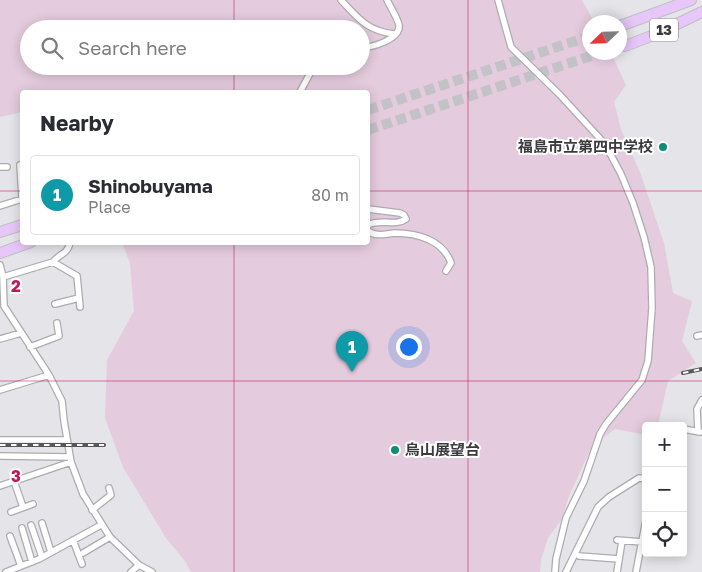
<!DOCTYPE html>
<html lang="en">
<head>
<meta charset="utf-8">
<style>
  :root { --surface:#fff; --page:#f2f2f3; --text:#2b2b33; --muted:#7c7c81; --line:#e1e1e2; --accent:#0b8043 }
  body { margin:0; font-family:"Golos Text","Noto Sans JP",sans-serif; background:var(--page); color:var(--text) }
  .controls { position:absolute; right:15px; bottom:15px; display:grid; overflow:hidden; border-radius:5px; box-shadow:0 2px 12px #0003 }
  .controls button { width:45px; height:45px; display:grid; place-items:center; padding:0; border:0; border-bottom:1px solid var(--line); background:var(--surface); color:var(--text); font:25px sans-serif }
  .compass { position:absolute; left:582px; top:15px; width:45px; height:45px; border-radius:50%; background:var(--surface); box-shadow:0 2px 12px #0003; rotate:247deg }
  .you { position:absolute; left:408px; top:346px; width:18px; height:18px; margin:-12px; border:4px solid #fff; border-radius:50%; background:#1a73e8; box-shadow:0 0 0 8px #1a73e833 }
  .badge { display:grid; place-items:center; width:32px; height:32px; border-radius:50%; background:var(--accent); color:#fff; font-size:16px; font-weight:700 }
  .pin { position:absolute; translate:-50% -41px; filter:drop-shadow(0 1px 2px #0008) }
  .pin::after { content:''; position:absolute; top:26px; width:18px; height:15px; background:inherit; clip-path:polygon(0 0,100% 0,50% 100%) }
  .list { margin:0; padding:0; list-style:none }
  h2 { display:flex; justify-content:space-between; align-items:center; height:65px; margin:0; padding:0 20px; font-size:21px }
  h2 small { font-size:16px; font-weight:400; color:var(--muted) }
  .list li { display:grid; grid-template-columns:32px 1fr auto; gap:15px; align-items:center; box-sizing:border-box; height:80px; margin:0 10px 10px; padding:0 10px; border:1px solid var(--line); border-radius:5px }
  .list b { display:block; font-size:19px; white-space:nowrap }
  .list p { margin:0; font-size:16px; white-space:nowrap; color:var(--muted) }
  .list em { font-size:16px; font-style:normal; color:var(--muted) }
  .icon { flex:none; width:28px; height:28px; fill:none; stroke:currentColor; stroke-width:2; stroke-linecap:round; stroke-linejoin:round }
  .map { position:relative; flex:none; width:702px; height:572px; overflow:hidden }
  .search { position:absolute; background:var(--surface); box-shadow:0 2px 12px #0003; left:20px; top:20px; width:350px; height:55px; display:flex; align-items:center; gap:12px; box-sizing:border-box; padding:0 18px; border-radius:28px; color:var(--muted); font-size:19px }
  .panel { position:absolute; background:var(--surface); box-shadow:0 2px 12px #0003; left:20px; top:90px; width:350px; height:155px; border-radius:5px }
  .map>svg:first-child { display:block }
  .green { fill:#e4cbdd; fill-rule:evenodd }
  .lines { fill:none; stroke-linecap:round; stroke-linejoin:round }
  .trunk-tunnel { stroke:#c2c2c7; stroke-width:10; stroke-dasharray:10 5; stroke-linecap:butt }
  .minor-casing { stroke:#acacb0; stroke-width:8 }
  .trunk-casing { stroke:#c0c0c1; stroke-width:12 }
  .minor { stroke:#fff; stroke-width:5.5 }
  .trunk { stroke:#e7c7fa; stroke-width:10 }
  .rail-casing { stroke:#575759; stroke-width:4 }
  .rail { stroke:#fff; stroke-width:2; stroke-dasharray:5.5; stroke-linecap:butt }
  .grid { fill:none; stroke:#c2185b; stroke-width:1; stroke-opacity:0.55 }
  .poi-dot { fill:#0d8e75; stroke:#fff; stroke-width:2 }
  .labels { text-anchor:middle; stroke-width:4; stroke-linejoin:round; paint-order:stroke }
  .shield { fill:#fff; stroke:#767677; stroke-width:1 }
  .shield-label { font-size:14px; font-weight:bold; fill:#3b3b3d }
  .poi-label { font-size:15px; font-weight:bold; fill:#3b3b3d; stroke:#fff; text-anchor:end }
  .grid-label { font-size:16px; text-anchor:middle; font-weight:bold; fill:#c2185b; stroke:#fff; stroke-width:4; stroke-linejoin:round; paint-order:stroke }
</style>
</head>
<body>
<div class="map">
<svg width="702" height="572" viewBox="0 0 702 572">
  <rect width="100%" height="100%" fill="#e4e4e9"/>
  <path class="green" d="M 0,0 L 582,0 L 594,22 L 590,22 L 590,52 L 611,53 L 626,85 L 614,102 L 621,129 L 641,175 L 664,243 L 673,293 L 692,301 L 682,341 L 696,363 L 668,381 L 658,426 L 646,426 L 646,435 L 615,429 L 592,446 L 569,496 L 562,519 L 548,538 L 541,560 L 540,572 L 191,572 L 185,561 L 166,538 L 123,467 L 105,418 L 107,360 L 134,311 L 130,263 L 122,243 L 368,242 L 368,92 L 22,92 L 22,112 L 0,117 ZM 29,29 L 361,29 L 361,66 L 29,66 Z"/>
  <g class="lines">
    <path class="trunk-tunnel" d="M 368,110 L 590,36
      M 368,130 L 603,52"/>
    <g class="minor-casing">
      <path id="minor" d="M 341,0 C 358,18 367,31 394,34
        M 498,0 L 511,47 L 560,95 L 605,144 L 621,174 L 633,203 L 644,237 L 651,267 L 652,308 L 648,361 L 642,380 L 606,424 L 600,434 L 584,481 L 566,518 L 556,559 L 555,572
        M 361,47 C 372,48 401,39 399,25 C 397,17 391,8 387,0
        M 300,92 L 314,66
        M 20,165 L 22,199
        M 0,167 L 7,167
        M 0,206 L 22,199
        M 368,209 L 400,213 L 404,215 L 406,219 C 395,227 380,218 368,225
        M 368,231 C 376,237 385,234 395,233 C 417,233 443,240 451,263 L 446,271
        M 53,262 C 60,253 67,255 70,243
        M 0,265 L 3,277 L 4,306 L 49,375 L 62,401 L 64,421 L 71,462 L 83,494 L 110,537 L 139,565 L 152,572
        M 3,277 L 53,262 L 77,276 L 80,307
        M 55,304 L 79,298
        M 697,336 L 702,335
        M 0,339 L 21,333
        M 30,347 L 59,336 L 57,323
        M 0,390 L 49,375
        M 664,426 L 666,426
        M 683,429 L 700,432
        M 698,431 L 697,409 L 702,400
        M 0,440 L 67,440
        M 0,456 L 70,457
        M 14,481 L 23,507
        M 0,486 L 71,462
        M 92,510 L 111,495 L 109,488
        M 11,512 L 33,504
        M 42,523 L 51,552
        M 31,525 L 42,557
        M 22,528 L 32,562
        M 10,536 L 21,566
        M 73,540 L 82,564
        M 617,540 L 642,542
        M 83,553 L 110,537
        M 579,556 L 619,559
        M 6,572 L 39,559 L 101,525
        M 131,572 L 139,565
        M 566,572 L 598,507 L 609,497 L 639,478 L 646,479
        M 617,572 L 622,541
        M 636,572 L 646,520"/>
    </g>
    <g class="trunk-casing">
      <path id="trunk" d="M 620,26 L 691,0
        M 625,46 L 654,35 L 702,12
        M 0,232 L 22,225
        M 0,253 L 31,242"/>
    </g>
    <use href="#minor" class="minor"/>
    <use href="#trunk" class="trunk"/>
    <g class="rail-casing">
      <path id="rail" d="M 683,373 L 702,369
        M 0,445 L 104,445"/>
    </g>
    <use href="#rail" class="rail"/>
  </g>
  <path class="grid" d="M 234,0 L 234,29M 468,0 L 468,572M 234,66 L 234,92M 0,191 L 22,191M 368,191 L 702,191M 234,242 L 234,572M 0,381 L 702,381"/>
  <g class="poi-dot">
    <circle cx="663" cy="147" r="5"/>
    <circle cx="395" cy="450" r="5"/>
  </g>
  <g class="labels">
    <rect class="shield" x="650" y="18.5" width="28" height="23" rx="4"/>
    <g class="shield-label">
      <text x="664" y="35">13</text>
    </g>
    <g class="poi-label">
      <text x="653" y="152">福島市立第四中学校</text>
      <text x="405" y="455" text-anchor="start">烏山展望台</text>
    </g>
  </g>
  <g class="grid-label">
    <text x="16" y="292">2</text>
    <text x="16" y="482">3</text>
  </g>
</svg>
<div class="controls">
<button>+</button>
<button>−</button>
<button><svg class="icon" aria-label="locate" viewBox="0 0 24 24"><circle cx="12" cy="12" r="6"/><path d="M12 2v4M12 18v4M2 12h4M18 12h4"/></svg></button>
</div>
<svg class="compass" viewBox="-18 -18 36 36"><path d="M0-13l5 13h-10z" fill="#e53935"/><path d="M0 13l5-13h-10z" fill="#7c7c81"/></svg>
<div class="you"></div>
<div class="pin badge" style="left:352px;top:372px;background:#0f9aa8">1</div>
<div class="search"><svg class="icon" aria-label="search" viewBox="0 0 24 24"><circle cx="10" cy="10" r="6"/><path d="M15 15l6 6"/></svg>Search here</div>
<section class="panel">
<h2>Nearby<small></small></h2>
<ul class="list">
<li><span class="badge" style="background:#0f9aa8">1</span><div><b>Shinobuyama</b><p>Place</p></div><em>80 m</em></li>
</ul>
</section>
</div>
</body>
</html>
